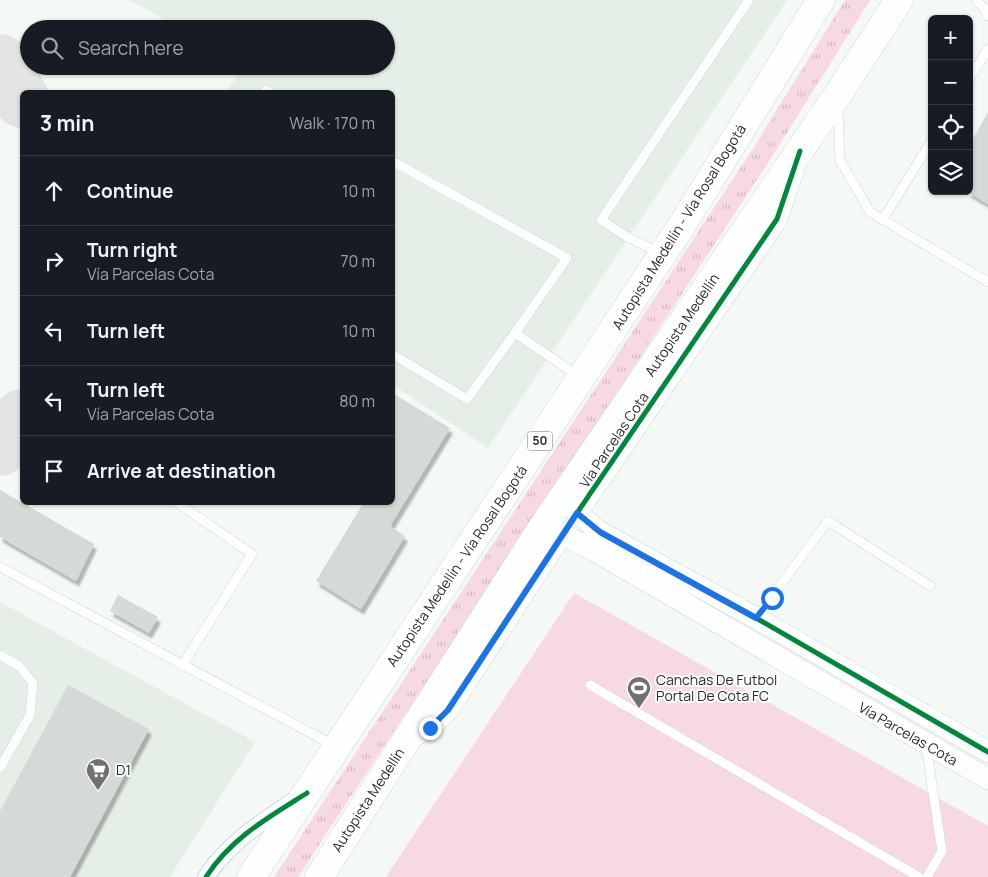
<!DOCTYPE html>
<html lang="en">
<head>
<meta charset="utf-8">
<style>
  :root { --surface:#171b24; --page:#242831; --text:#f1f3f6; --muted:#9ea1a6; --line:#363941 }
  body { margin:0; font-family:Manrope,sans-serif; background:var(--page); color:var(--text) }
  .controls { position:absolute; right:15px; top:15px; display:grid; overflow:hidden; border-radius:8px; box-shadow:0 1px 4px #0004 }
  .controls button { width:45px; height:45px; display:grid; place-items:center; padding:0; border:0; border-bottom:1px solid var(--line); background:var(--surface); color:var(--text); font:25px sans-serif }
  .stop { position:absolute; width:15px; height:15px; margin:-11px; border:4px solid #1a73e8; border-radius:50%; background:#fff }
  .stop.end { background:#1a73e8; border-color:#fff; box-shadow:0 1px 5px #0008 }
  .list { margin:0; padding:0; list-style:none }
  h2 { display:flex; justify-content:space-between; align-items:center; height:65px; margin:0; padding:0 20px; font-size:21px }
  h2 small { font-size:16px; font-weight:400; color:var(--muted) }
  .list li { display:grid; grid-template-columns:32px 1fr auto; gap:15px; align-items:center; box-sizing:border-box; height:70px; padding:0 20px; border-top:1px solid var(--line) }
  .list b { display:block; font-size:19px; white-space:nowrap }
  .list p { margin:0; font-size:16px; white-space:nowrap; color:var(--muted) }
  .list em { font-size:16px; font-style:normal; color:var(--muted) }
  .icon { flex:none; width:28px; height:28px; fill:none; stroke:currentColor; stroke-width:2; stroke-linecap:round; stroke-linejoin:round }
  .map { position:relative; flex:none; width:988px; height:877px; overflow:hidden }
  .search { position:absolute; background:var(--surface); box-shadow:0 1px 4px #0004; left:20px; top:20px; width:375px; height:55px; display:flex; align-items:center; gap:12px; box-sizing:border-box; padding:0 18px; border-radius:28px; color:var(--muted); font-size:19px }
  .panel { position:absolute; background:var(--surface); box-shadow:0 1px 4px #0004; left:20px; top:90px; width:375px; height:415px; border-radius:8px }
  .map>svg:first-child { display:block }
  .built { fill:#e5efe7 }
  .grass { fill:url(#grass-tufts) }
  .green { fill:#f6d9e1 }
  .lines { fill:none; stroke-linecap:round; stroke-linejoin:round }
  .taxiway { stroke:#e2e5e4; stroke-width:56 }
  .building { fill:#d6dad7; filter:url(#shadow) }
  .service-casing { stroke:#d2d6d3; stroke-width:10 }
  .minor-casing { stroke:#d2d6d3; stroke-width:18 }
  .tertiary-casing { stroke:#d2d6d3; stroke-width:22 }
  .trunk-casing { stroke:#d2d6d3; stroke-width:29 }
  .service { stroke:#fdfefe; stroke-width:9 }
  .minor { stroke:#fdfefe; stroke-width:16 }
  .tertiary { stroke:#fdfefe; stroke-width:21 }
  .trunk { stroke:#fdfefe; stroke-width:28 }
  .cycleway-casing { stroke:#fff; stroke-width:8 }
  .cycleway { stroke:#00873e; stroke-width:5 }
  .route { stroke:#1a73e8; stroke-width:6 }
  .labels { text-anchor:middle; stroke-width:4; stroke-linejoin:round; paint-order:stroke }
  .shield { fill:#fff; stroke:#686968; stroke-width:1 }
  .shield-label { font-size:12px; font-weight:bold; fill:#272927 }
  .street-label { font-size:14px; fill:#272927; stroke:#fff }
  .poi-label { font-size:14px; fill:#272927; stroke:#fff; text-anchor:start }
</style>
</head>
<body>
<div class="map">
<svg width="988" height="877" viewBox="0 0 988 877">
  <defs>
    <pattern id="grass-tufts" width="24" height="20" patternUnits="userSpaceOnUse" patternTransform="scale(1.25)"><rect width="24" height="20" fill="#f6d9e1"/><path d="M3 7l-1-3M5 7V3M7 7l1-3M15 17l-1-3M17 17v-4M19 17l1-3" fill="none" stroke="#d3bac1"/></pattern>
    <filter id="shadow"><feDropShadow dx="3" dy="5.5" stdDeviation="1" flood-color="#0004"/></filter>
  </defs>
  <rect width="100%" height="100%" fill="#f4f9f6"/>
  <path class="built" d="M 129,0 L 787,0 L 488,448 L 393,385 L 392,92 L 227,92 L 243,66 L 386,66 L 386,29 L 182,29 Z
    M 0,602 L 255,742 L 170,877 L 0,877 Z"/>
  <path class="grass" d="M 845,0 L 870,0 L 770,160 L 298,877 L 274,877 L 752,150 Z"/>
  <path class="green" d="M 574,593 L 988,826 L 988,877 L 386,877 Z"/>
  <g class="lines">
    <path class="taxiway" d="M 0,62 L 22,100
      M 0,448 L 22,417"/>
  </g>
  <path class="building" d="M 988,112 L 988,204 L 966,191 L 969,191 L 969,146 Z
    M 392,393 L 450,428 L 390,526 L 405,536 L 361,609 L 316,581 L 364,502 L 392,502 Z
    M 0,490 L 94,544 L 76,581 L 0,537 Z
    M 118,595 L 158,617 L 149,633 L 110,611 Z
    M 68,685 L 149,729 L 70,877 L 0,877 L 0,811 Z"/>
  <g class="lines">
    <g class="service-casing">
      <path id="service" d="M 976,0 L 986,10 L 988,16
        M 969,79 L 988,49
        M 266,90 L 270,92
        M 838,107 L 840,160 L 870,212 L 988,282
        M 392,161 L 567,258 L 515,333 L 578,376
        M 883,219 L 932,140
        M 660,253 L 629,238 L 601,220 L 749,0
        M 392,354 L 467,399 L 515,333
        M 176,502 L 252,554 L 182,666
        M 0,567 L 335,746
        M 756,618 L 828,521 L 930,586
        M 0,655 L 19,666 L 33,683 L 30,715 L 0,768
        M 590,685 L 919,877
        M 926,745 L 942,851 L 927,877"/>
    </g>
    <g class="minor-casing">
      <path id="minor" d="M 206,877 C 229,842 262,822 296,799"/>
    </g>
    <g class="tertiary-casing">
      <path id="tertiary" d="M 794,169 L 777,219 L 577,513 L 600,532 L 756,618 L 988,752
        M 408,740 L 430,727 L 448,710 L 562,534 L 586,546 L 988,779"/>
    </g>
    <g class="trunk-casing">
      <path id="trunk" d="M 251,877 L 684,222 L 821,0
        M 319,877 L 540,531 L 837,96 L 899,0"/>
    </g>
    <use href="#service" class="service"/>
    <use href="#minor" class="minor"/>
    <use href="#tertiary" class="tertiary"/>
    <use href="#trunk" class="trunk"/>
    <g class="cycleway-casing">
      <path id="cycleway" d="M 800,151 L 777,219 L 577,513 L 600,532 L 756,618 L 988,752
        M 206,877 C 231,838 269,817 307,793"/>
    </g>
    <use href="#cycleway" class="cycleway"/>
  </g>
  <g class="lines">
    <path class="route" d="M 430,728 L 448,710 L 577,513 L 600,532 L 756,618 L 772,598"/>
  </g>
  <defs>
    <g id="stadium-pin" transform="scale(1.25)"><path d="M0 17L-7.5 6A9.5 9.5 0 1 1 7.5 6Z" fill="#6f726f" stroke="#fff"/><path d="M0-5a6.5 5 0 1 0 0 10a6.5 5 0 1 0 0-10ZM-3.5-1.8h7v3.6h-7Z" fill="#fff"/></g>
    <g id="supermarket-pin" transform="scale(1.25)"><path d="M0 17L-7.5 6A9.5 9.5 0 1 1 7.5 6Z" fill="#6f726f" stroke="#fff"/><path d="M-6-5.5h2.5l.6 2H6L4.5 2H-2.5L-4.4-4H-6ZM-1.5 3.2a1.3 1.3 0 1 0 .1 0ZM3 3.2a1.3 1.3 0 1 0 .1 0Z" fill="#fff"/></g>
  </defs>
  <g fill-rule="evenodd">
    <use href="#stadium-pin" x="639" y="688"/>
    <use href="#supermarket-pin" x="98" y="770"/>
  </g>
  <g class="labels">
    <rect class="shield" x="527.5" y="431.5" width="25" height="19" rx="4"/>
    <g class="shield-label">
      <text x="540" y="445">50</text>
    </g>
    <g class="street-label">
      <text transform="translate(679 227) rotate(-58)" y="5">Autopista Medellín - Vía Rosal Bogotá</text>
      <text transform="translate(682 325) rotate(-56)" y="5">Autopista Medellín</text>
      <text transform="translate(614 440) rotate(-56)" y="5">Vía Parcelas Cota</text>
      <text transform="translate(457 566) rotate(-56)" y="5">Autopista Medellín - Vía Rosal Bogotá</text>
      <text transform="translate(908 734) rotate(30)" y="5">Vía Parcelas Cota</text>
      <text transform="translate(368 800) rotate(-57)" y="5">Autopista Medellín</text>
    </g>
    <g class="poi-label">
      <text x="656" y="685">Canchas De Futbol<tspan x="656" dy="16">Portal De Cota FC</tspan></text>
      <text x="116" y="775">D1</text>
    </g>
  </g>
</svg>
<div class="controls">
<button>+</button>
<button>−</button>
<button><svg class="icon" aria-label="locate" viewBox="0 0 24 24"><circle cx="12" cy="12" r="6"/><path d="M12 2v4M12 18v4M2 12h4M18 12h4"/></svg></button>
<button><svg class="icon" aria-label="layers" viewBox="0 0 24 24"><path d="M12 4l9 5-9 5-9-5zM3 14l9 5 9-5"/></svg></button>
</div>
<div class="stop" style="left:772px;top:598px"></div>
<div class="stop end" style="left:430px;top:728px"></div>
<div class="search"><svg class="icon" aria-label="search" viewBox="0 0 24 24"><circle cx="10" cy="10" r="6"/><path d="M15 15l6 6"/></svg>Search here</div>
<section class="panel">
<h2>3 min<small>Walk · 170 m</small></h2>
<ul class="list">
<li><svg class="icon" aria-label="ahead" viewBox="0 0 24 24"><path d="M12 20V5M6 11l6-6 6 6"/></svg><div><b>Continue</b></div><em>10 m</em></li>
<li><svg class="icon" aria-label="right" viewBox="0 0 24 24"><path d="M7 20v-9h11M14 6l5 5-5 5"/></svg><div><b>Turn right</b><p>Vía Parcelas Cota</p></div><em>70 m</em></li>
<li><svg class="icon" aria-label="left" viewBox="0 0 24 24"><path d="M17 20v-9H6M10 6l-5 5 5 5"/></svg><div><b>Turn left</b></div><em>10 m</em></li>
<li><svg class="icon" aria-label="left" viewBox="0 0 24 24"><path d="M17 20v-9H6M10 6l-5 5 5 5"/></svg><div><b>Turn left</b><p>Vía Parcelas Cota</p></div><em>80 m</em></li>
<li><svg class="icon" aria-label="arrive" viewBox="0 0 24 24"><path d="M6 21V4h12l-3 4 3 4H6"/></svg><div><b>Arrive at destination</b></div></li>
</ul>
</section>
</div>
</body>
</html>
